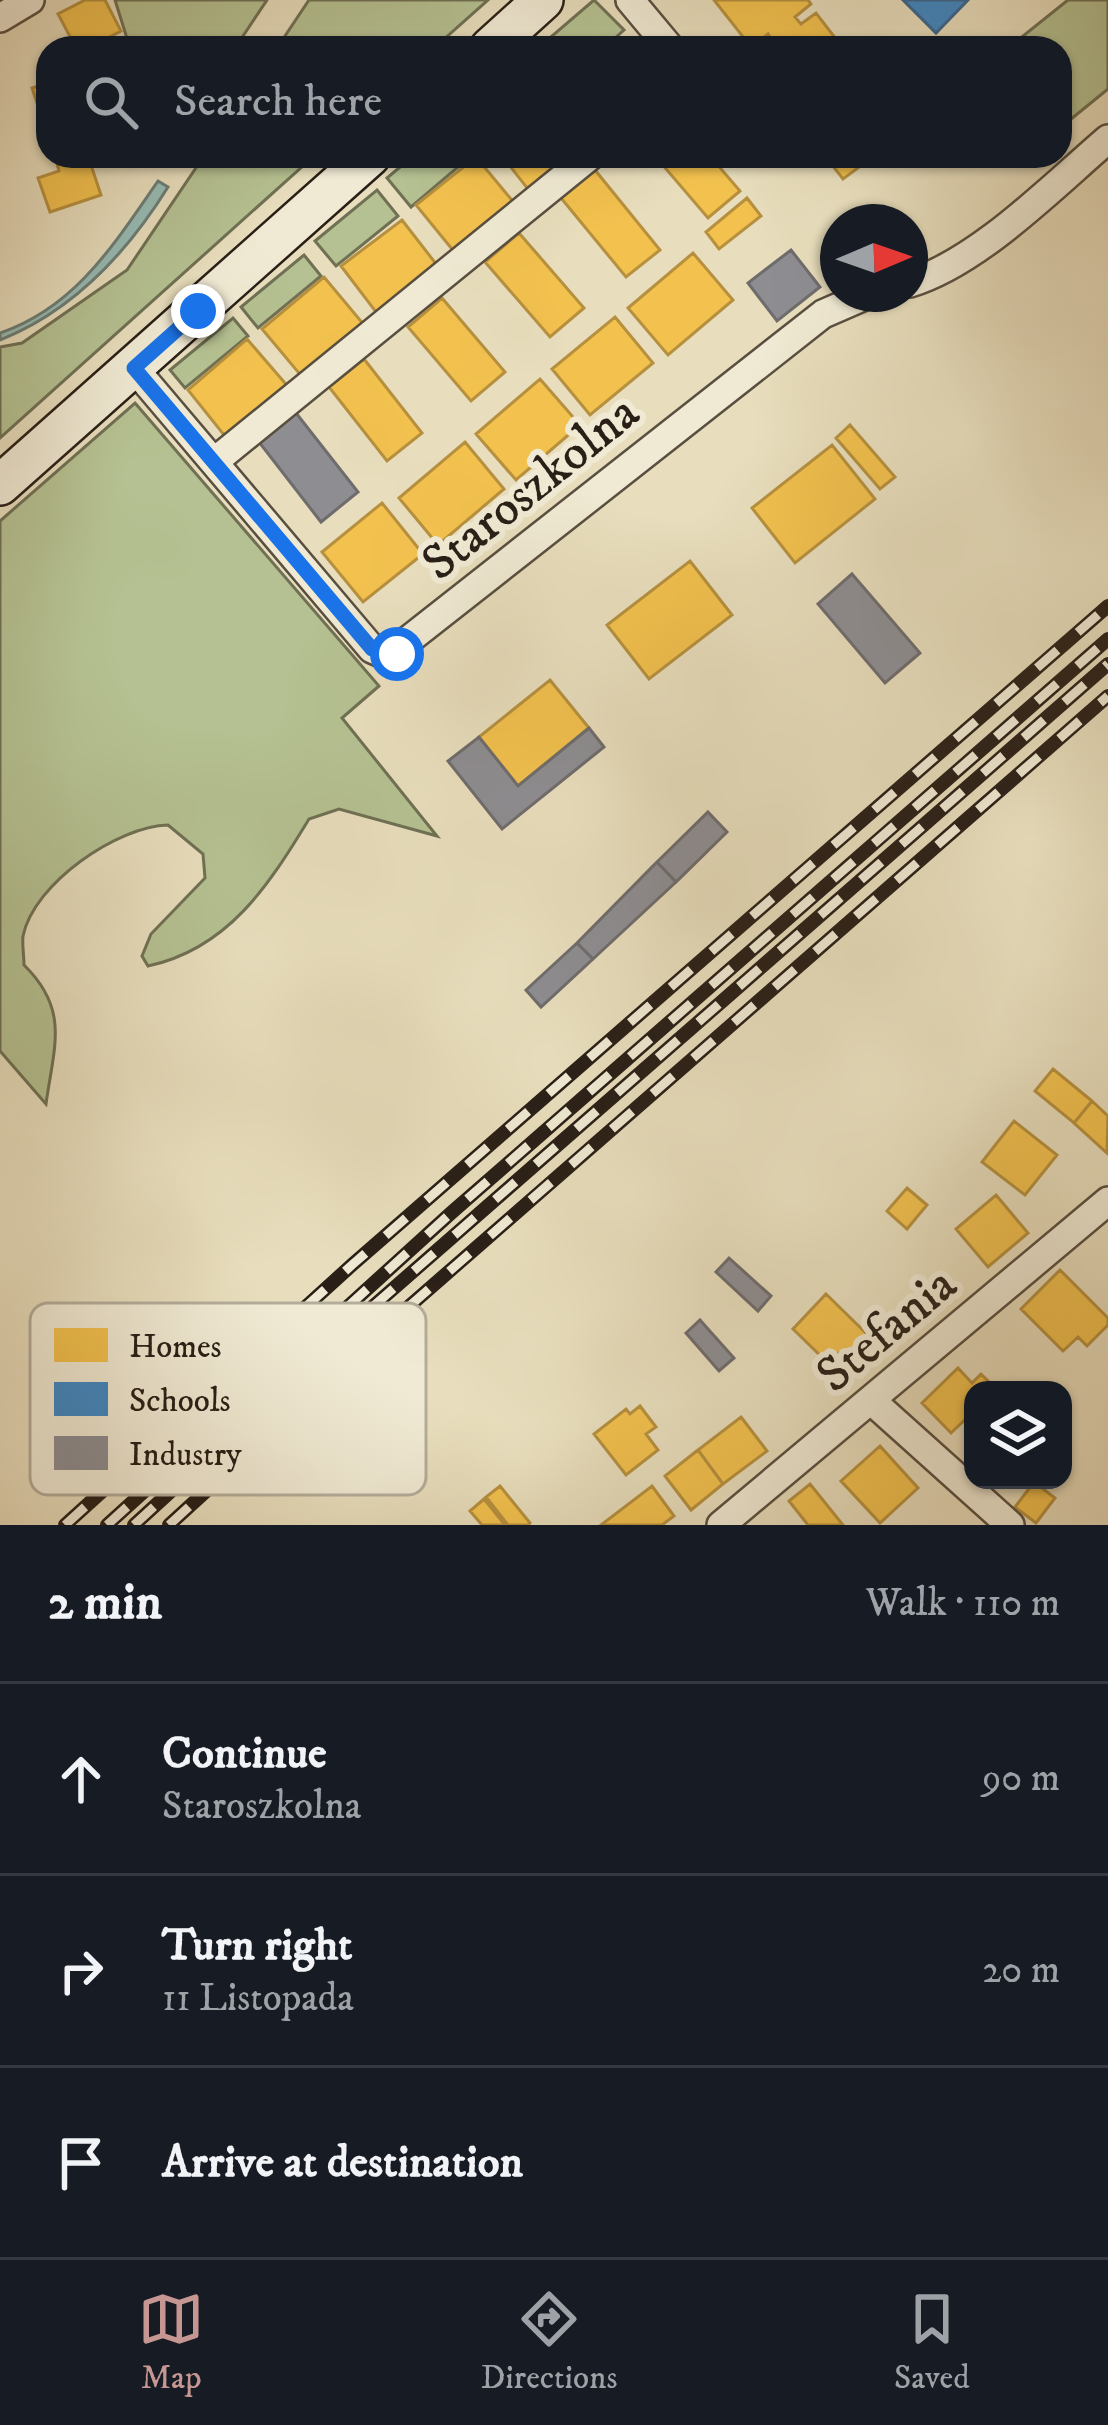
<!DOCTYPE html>
<html lang="en">
<head>
<meta charset="utf-8">
<style>
  :root { --surface:#171b24; --page:#242831; --text:#f1f3f6; --muted:#9ea1a6; --line:#363941; --accent:#c59692 }
  body { margin:0; font-family:"IM FELL DW Pica",serif; background:var(--page); color:var(--text) }
  .controls { position:absolute; right:36px; bottom:36px; display:grid; overflow:hidden; border-radius:24px; box-shadow:0 3px 9px #0004 }
  .controls button { width:108px; height:108px; display:grid; place-items:center; padding:0; border:0; border-bottom:3px solid var(--line); background:var(--surface); color:var(--text); font:60px sans-serif }
  .compass { position:absolute; left:820px; top:204px; width:108px; height:108px; border-radius:50%; background:var(--surface); box-shadow:0 3px 9px #0004; rotate:88deg }
  .stop { position:absolute; width:36px; height:36px; margin:-27px; border:9px solid #1a73e8; border-radius:50%; background:#fff }
  .stop.end { background:#1a73e8; border-color:#fff; box-shadow:0 3px 12px #0008 }
  .list { margin:0; padding:0; list-style:none }
  h2 { display:flex; justify-content:space-between; align-items:center; height:156px; margin:0; padding:0 48px; font-size:51px }
  h2 small { font-size:39px; font-weight:400; color:var(--muted) }
  .list li { display:grid; grid-template-columns:78px 1fr auto; gap:36px; align-items:center; box-sizing:border-box; height:192px; padding:0 48px; border-top:3px solid var(--line) }
  .list b { display:block; font-size:45px; white-space:nowrap }
  .list p { margin:0; font-size:39px; white-space:nowrap; color:var(--muted) }
  .list em { font-size:39px; font-style:normal; color:var(--muted) }
  .icon { flex:none; width:66px; height:66px; fill:none; stroke:currentColor; stroke-width:2; stroke-linecap:round; stroke-linejoin:round }
  .map { position:relative; flex:none; width:1108px; height:1525px; overflow:hidden }
  .search { position:absolute; background:var(--surface); box-shadow:0 3px 9px #0004; left:36px; right:36px; top:36px; height:132px; display:flex; align-items:center; gap:30px; box-sizing:border-box; padding:0 42px; border-radius:36px; color:var(--muted); font-size:45px }
  .sheet { height:732px; background:var(--surface) }
  nav { display:flex; justify-content:space-around; align-items:center; box-sizing:border-box; height:168px; border-top:3px solid var(--line); background:var(--surface); font-size:33px; color:var(--muted) }
  nav a { display:grid; justify-items:center; gap:6px }
  nav .on { color:var(--accent) }
  .map>svg:first-child { display:block }
  .green { fill:#b5c192; stroke:#6f7054; stroke-width:3 }
  .water { fill:#97bcb5; stroke:#6b7d76; stroke-width:3 }
  .homes { fill:#f2c14e; stroke:#b6903e; stroke-width:3 }
  .schools { fill:#3f88c5; stroke:#386891; stroke-width:3 }
  .industry { fill:#8d8d92; stroke:#6f6c6d; stroke-width:3 }
  .lines { fill:none; stroke-linecap:round; stroke-linejoin:round }
  .street-casing { stroke:#594f40; stroke-width:32 }
  .secondary-casing { stroke:#291f17; stroke-width:44 }
  .street { stroke:#f0ead4; stroke-width:27 }
  .secondary { stroke:#f0ead4; stroke-width:39 }
  .rail-casing { stroke:#291f17; stroke-width:14 }
  .rail { stroke:#f0ead4; stroke-width:9; stroke-dasharray:27; stroke-linecap:butt }
  .route { stroke:#1a73e8; stroke-width:15 }
  .labels { text-anchor:middle; stroke-width:12; stroke-linejoin:round; paint-order:stroke }
  .street-label { font-size:51px; fill:#291f17; stroke:#f0ead4 }
  .key { fill:#f0ead4; stroke:#b4ad9b; stroke-width:3 }
  .key-label { font-size:33px; fill:#291f17 }
</style>
</head>
<body>
<div class="map">
<svg width="1108" height="1525" viewBox="0 0 1108 1525">
  <rect width="100%" height="100%" fill="#e8debd"/>
  <filter id="stains"><feTurbulence type="fractalNoise" baseFrequency=".00167" numOctaves="4"/><feColorMatrix values="0 0 0 0 .2 0 0 0 0 .09 0 0 0 0 .02 0 0 0 .5 -.17"/></filter>
  <radialGradient id="worn" r=".72"><stop offset=".6" stop-color="#630" stop-opacity="0"/><stop offset="1" stop-color="#630" stop-opacity=".3"/></radialGradient>
  <path class="green" d="M 115,0 L 267,0 L 235,48 L 130,48 Z
    M 309,0 L 488,0 L 434,48 L 277,48 Z
    M 594,0 L 624,30 L 604,48 L 538,48 Z
    M 1068,0 L 1108,0 L 1108,89 L 1060,128 L 1060,48 L 1008,48 Z
    M 204,156 L 314,156 L 0,438 L 0,347 L 22,343 L 127,270 Z
    M 413,156 L 471,156 L 411,207 L 387,178 Z
    M 377,190 L 398,216 L 336,266 L 315,241 Z
    M 304,255 L 321,276 L 258,328 L 241,307 Z
    M 233,318 L 248,336 L 185,388 L 170,370 Z
    M 135,403 L 379,686 L 342,718 L 437,836 L 339,809 L 309,819 C 269,885 228,949 148,966 L 142,956 L 151,934 L 205,878 L 203,854 L 168,825 C 118,826 34,883 23,936 C 22,944 24,956 24,965 C 70,1010 54,1046 46,1104 L 0,1051 L 0,521 Z"/>
  <path class="water" d="M 158,181 L 168,187 C 127,253 73,311 0,340 L 0,333 C 76,307 114,244 158,181 Z"/>
  <path class="homes" d="M 85,0 L 105,0 L 121,31 L 88,48 L 76,48 L 58,14 Z
    M 714,0 L 808,0 L 811,4 L 795,17 L 801,24 L 816,13 L 843,48 L 777,48 L 768,34 L 751,47 Z
    M 48,83 L 48,136 L 32,88 Z
    M 55,156 L 88,156 L 101,195 L 50,212 L 38,178 L 59,171 Z
    M 502,156 L 578,156 L 531,193 Z
    M 655,156 L 710,156 L 740,191 L 708,218 Z
    M 825,156 L 874,156 L 843,179 Z
    M 476,157 L 516,205 L 456,254 L 416,205 Z
    M 595,170 L 660,250 L 626,277 L 561,198 Z
    M 747,198 L 761,216 L 719,249 L 706,232 Z
    M 402,220 L 440,269 L 379,316 L 341,266 Z
    M 519,233 L 584,308 L 550,337 L 485,262 Z
    M 693,253 L 733,300 L 668,355 L 628,308 Z
    M 324,277 L 365,326 L 303,378 L 262,329 Z
    M 442,298 L 505,372 L 471,401 L 408,327 Z
    M 615,317 L 653,363 L 590,415 L 552,369 Z
    M 247,339 L 291,390 L 228,440 L 188,390 Z
    M 364,359 L 422,433 L 387,461 L 329,387 Z
    M 540,379 L 580,425 L 516,480 L 476,434 Z
    M 850,425 L 895,477 L 880,489 L 836,438 Z
    M 465,442 L 504,489 L 438,545 L 399,498 Z
    M 832,445 L 875,499 L 795,563 L 752,508 Z
    M 382,503 L 423,554 L 363,602 L 322,552 Z
    M 690,561 L 732,615 L 649,679 L 607,625 Z
    M 550,680 L 589,728 L 518,786 L 479,737 Z
    M 1053,1069 L 1092,1101 L 1074,1123 L 1035,1091 Z
    M 1092,1101 L 1108,1116 L 1107,1153 L 1074,1123 Z
    M 1014,1121 L 1057,1155 L 1025,1195 L 982,1162 Z
    M 907,1188 L 927,1205 L 907,1229 L 887,1211 Z
    M 996,1195 L 1028,1233 L 988,1267 L 956,1229 Z
    M 1060,1270 L 1108,1318 L 1108,1325 L 1087,1346 L 1078,1337 L 1063,1351 L 1021,1309 Z
    M 826,1294 L 874,1341 L 852,1365 L 839,1353 L 829,1364 L 793,1329 Z
    M 958,1368 L 972,1383 L 981,1374 L 997,1390 L 973,1390 L 973,1412 L 951,1433 L 922,1403 Z
    M 640,1406 L 656,1427 L 646,1434 L 658,1450 L 626,1475 L 594,1434 L 626,1409 L 630,1414 Z
    M 741,1417 L 767,1451 L 723,1484 L 698,1450 Z
    M 880,1446 L 918,1488 L 880,1523 L 841,1481 Z
    M 698,1450 L 723,1484 L 691,1510 L 665,1476 Z
    M 1034,1482 L 1055,1498 L 1036,1523 L 1015,1507 Z
    M 810,1484 L 843,1525 L 808,1525 L 789,1501 Z
    M 500,1486 L 530,1523 L 528,1525 L 508,1525 L 486,1497 Z
    M 652,1486 L 674,1516 L 662,1525 L 601,1525 Z
    M 484,1499 L 505,1525 L 482,1525 L 470,1511 Z"/>
  <path class="schools" d="M 903,0 L 968,0 L 936,33 Z"/>
  <path class="industry" d="M 791,250 L 820,287 L 777,321 L 748,283 Z
    M 296,413 L 358,492 L 321,522 L 259,442 Z
    M 852,574 L 920,653 L 885,683 L 818,604 Z
    M 589,728 L 604,747 L 502,829 L 448,761 L 479,737 L 518,786 Z
    M 708,812 L 727,832 L 676,882 L 657,862 Z
    M 657,862 L 676,882 L 593,959 L 577,943 Z
    M 577,943 L 593,959 L 541,1007 L 526,990 Z
    M 729,1258 L 771,1296 L 758,1311 L 716,1272 Z
    M 700,1320 L 734,1358 L 719,1371 L 686,1333 Z"/>
  <g class="lines">
    <g class="street-casing">
      <path id="street" d="M 630,0 L 670,48
        M 0,18 L 30,0
        M 910,283 C 979,262 1053,186 1108,139
        M 134,368 L 372,649 L 388,656 L 823,314 L 869,294
        M 215,461 L 590,156
        M 873,1402 L 1010,1525
        M 721,1525 L 1108,1201"/>
    </g>
    <g class="secondary-casing">
      <path id="secondary" d="M 490,48 L 543,0
        M 0,485 L 370,156"/>
    </g>
    <use href="#street" class="street"/>
    <use href="#secondary" class="secondary"/>
    <g class="rail-casing">
      <path id="rail" d="M 65,1525 L 353,1264 L 1108,606
        M 107,1525 L 451,1213 L 1108,639
        M 134,1525 L 370,1309 L 1108,664
        M 169,1525 L 398,1316 L 1108,696"/>
    </g>
    <use href="#rail" class="rail"/>
  </g>
  <g class="lines">
    <path class="route" d="M 198,311 L 134,368 L 372,649 L 397,654"/>
  </g>
  <g class="labels">
    <g class="street-label">
      <text transform="translate(529 486) rotate(-39)" y="18">Staroszkolna</text>
      <text transform="translate(885 1328) rotate(-40)" y="18">Stefania</text>
    </g>
  </g>
  <rect x="30" y="1303" width="396" height="192" rx="18" class="key"/>
  <rect x="54" y="1328" width="54" height="34" fill="#f2c14e"/>
  <rect x="54" y="1382" width="54" height="34" fill="#3f88c5"/>
  <rect x="54" y="1436" width="54" height="34" fill="#8d8d92"/>
  <g class="key-label">
    <text x="129" y="1357">Homes</text>
    <text x="129" y="1411">Schools</text>
    <text x="129" y="1465">Industry</text>
  </g>
  <rect width="100%" height="100%" filter="url(#stains)"/>
  <rect width="100%" height="100%" fill="url(#worn)"/>
</svg>
<div class="controls">
<button><svg class="icon" aria-label="layers" viewBox="0 0 24 24"><path d="M12 4l9 5-9 5-9-5zM3 14l9 5 9-5"/></svg></button>
</div>
<svg class="compass" viewBox="-18 -18 36 36"><path d="M0-13l5 13h-10z" fill="#e53935"/><path d="M0 13l5-13h-10z" fill="#9ea1a6"/></svg>
<div class="stop" style="left:397px;top:654px"></div>
<div class="stop end" style="left:198px;top:311px"></div>
<div class="search"><svg class="icon" aria-label="search" viewBox="0 0 24 24"><circle cx="10" cy="10" r="6"/><path d="M15 15l6 6"/></svg>Search here</div>
</div>
<section class="sheet">
<h2>2 min<small>Walk · 110 m</small></h2>
<ul class="list">
<li><svg class="icon" aria-label="ahead" viewBox="0 0 24 24"><path d="M12 20V5M6 11l6-6 6 6"/></svg><div><b>Continue</b><p>Staroszkolna</p></div><em>90 m</em></li>
<li><svg class="icon" aria-label="right" viewBox="0 0 24 24"><path d="M7 20v-9h11M14 6l5 5-5 5"/></svg><div><b>Turn right</b><p>11 Listopada</p></div><em>20 m</em></li>
<li><svg class="icon" aria-label="arrive" viewBox="0 0 24 24"><path d="M6 21V4h12l-3 4 3 4H6"/></svg><div><b>Arrive at destination</b></div></li>
</ul>
</section>
<nav>
<a class="on"><svg class="icon" aria-label="map" viewBox="0 0 24 24"><path d="M3 6l6-2 6 2 6-2v14l-6 2-6-2-6 2zM9 4v14M15 6v14"/></svg>Map</a>
<a><svg class="icon" aria-label="directions" viewBox="0 0 24 24"><path d="M12 3l9 9-9 9-9-9zM9 14v-3h6M13 9l2 2-2 2"/></svg>Directions</a>
<a><svg class="icon" aria-label="saved" viewBox="0 0 24 24"><path d="M7 4h10v16l-5-4-5 4z"/></svg>Saved</a>
</nav>
</body>
</html>
